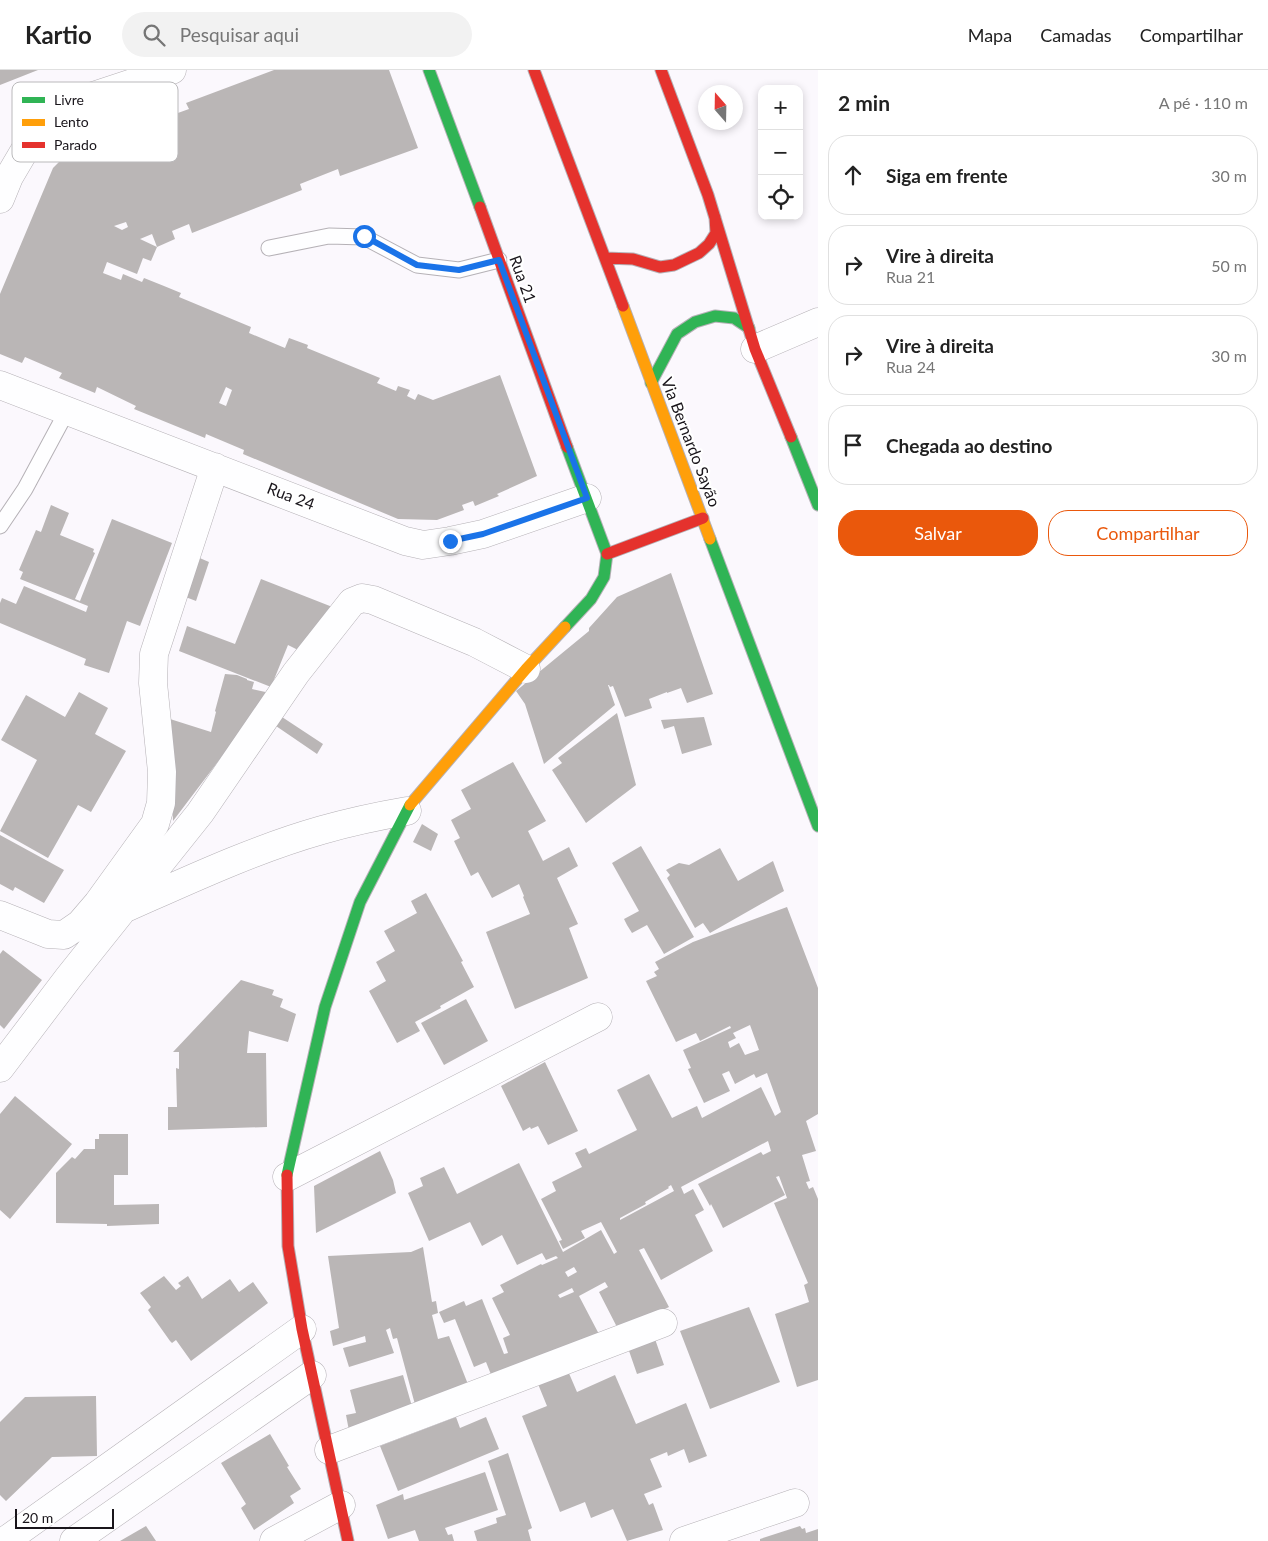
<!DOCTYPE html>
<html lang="pt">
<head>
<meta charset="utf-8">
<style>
  :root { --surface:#fff; --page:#f2f2f2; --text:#222; --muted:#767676; --line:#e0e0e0; --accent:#ea580c }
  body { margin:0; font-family:Lato,sans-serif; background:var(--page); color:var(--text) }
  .controls { position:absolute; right:15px; top:15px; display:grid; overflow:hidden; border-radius:10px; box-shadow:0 2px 8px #0003 }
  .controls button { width:45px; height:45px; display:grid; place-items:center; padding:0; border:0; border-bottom:1px solid var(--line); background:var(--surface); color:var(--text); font:25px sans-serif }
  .compass { position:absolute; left:698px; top:15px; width:45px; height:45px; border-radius:50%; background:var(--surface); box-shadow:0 2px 8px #0003; rotate:340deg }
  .scale { position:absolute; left:15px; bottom:12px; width:99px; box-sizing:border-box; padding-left:5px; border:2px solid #19151b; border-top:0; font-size:14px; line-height:18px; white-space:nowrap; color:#19151b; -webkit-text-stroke:4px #fff; paint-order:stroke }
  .stop { position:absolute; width:15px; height:15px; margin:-11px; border:4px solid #1a73e8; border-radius:50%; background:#fff }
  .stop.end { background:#1a73e8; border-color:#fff; box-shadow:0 1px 5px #0008 }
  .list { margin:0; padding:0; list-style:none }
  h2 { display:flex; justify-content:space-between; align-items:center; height:65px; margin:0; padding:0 20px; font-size:21px }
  h2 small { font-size:16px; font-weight:400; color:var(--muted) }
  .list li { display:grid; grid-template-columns:32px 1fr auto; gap:15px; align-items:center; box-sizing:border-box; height:80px; margin:0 10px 10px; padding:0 10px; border:1px solid var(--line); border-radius:20px }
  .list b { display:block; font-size:19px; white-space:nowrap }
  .list p { margin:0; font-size:16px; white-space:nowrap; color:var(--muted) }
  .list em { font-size:16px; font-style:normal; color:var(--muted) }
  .actions { display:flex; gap:10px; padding:15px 20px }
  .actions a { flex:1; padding:11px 0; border:1px solid var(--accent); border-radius:20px; text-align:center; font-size:18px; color:var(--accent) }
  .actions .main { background:var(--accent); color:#fff }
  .icon { flex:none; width:28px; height:28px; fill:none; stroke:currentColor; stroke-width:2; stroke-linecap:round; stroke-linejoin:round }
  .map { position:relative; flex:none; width:818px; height:1471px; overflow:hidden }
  header { display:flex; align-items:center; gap:30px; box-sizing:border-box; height:70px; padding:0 25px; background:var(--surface); border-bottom:1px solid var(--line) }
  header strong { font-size:24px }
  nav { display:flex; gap:28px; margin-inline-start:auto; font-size:18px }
  .search { width:350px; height:45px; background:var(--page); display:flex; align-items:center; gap:12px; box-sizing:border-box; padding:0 18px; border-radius:28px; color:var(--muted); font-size:19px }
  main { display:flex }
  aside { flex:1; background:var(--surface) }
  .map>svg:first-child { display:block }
  .building { fill:#bab6b6; fill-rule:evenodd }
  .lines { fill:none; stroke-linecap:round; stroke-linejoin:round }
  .lane-casing { stroke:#b5b1b6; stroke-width:17 }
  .street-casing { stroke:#b5b1b6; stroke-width:29 }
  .fast-casing { stroke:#b5b1b6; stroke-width:13 }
  .slow-casing { stroke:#b5b1b6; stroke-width:13 }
  .jam-casing { stroke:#b5b1b6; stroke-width:13 }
  .lane { stroke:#fefeff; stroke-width:15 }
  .street { stroke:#fefeff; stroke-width:28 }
  .fast { stroke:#30b455; stroke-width:11 }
  .slow { stroke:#ff9f0a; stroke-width:11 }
  .jam { stroke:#e5322d; stroke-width:11 }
  .route { stroke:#1a73e8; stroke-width:6 }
  .labels { text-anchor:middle; stroke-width:4.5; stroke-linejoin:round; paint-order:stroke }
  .street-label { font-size:16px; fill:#19151b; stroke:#fff }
  .key { fill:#fff; stroke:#bab9bb; stroke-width:1 }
  .key-label { font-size:14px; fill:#19151b }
</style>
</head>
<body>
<header>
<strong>Kartio</strong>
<div class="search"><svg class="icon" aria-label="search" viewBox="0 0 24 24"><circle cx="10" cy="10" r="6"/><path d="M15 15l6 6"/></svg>Pesquisar aqui</div>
<nav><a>Mapa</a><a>Camadas</a><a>Compartilhar</a></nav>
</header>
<main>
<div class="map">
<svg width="818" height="1471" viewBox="0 0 818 1471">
  <rect width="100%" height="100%" fill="#fbf8fd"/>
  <path class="building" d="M 0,0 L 38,0 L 0,15 Z
    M 274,0 L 389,0 L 418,78 L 340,106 L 338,99 L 300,114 L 302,120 L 192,163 L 189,154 L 172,161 L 175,169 L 157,177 L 152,164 L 140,169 L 157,177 L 151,191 L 143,188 L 137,204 L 107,192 L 103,203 L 121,210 L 123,204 L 142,212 L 144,208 L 164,216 L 181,223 L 179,227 L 251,257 L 249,263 L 285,278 L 289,268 L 308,275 L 307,278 L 380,308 L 377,313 L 396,321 L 398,316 L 410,320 L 407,326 L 415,330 L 418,324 L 433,330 L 500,305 L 537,406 L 497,424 L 499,426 L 475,436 L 473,431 L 462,435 L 464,440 L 437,450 L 398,449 L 243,384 L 244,380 L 206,364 L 205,368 L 134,339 L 136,336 L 97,317 L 95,323 L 59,308 L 62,303 L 25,287 L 22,293 L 0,284 L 0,224 L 53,98 L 76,75 L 149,48 L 150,53 L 189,39 L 186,33 ZM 126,152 L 128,157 L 122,160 L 114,156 ZM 226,317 L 232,320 L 226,336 L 219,333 Z
    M 51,435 L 69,443 L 60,465 L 94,479 L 93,482 L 95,483 L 75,529 L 80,531 L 112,449 L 172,473 L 140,556 L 127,551 L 109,603 L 84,595 L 86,589 L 0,553 L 0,533 L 2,528 L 16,534 L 24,516 L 86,542 L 88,536 L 20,509 L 23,502 L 19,500 L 36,460 L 41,462 Z
    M 195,486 L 209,492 L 196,531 L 183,526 Z
    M 671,503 L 713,624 L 687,633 L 681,618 L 667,623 L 667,622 L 649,629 L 652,638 L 625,647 L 613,616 L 610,617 L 609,615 L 608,615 L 615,635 L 544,694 L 525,634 L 516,621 L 589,561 L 589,558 L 617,527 Z
    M 261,509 L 335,538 L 298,580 L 288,575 L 271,617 L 179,581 L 187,556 L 235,574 Z
    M 225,604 L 237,605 L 247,609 L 247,610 L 254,612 L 252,619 L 270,623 L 173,751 L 170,649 L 211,662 L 216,642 L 215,641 Z
    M 79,622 L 108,638 L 95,664 L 126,681 L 91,742 L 78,735 L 48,788 L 0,761 L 37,690 L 1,670 L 26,625 L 65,647 Z
    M 617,643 L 636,715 L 586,753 L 552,700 L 562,693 L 558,688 Z
    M 282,647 L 323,674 L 317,684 L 276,656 Z
    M 704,647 L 712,675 L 682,684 L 674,656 L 664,659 L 661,650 Z
    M 513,692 L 546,751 L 528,761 L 543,791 L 569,777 L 578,796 L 557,808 L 578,854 L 569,858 L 588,908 L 515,939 L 486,862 L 530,844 L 523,827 L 524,826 L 519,814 L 492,828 L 478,802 L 471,806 L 454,771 L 460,768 L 451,750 L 471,739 L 461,720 Z
    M 422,754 L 438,764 L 431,781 L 413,772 Z
    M 0,765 L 64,800 L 44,833 L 15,817 L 13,821 L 0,814 Z
    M 641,776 L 694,867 L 664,884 L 647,855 L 632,863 L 627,855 L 624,849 L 639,841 L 612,793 Z
    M 720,778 L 738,811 L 773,791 L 784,821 L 710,863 L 703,853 L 695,858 L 667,808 L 670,805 L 666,800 L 679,793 L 689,795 Z
    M 426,823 L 463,891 L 461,892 L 474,917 L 440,936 L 441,938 L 415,952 L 420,961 L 397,973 L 369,921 L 386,911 L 376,892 L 395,881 L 384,861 L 417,843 L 411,831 Z
    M 787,837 L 818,918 L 818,1044 L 806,1051 L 816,1081 L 802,1085 L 810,1111 L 806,1112 L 809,1119 L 813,1117 L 818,1129 L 818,1310 L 797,1317 L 775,1244 L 809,1232 L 804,1215 L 808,1213 L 774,1133 L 787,1128 L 779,1106 L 776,1107 L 785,1125 L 723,1158 L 711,1134 L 710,1136 L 698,1114 L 761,1082 L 763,1085 L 771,1081 L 768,1071 L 681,1117 L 684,1124 L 693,1119 L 704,1140 L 695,1145 L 713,1181 L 661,1210 L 644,1178 L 639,1180 L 669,1237 L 619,1261 L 599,1222 L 608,1217 L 605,1212 L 579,1226 L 601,1268 L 494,1312 L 486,1292 L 474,1297 L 455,1249 L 444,1253 L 439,1242 L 464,1231 L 466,1236 L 482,1229 L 504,1284 L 508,1283 L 503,1268 L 510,1265 L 492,1228 L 504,1222 L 500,1215 L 541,1194 L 542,1195 L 558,1188 L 556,1186 L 546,1190 L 542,1183 L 517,1195 L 502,1165 L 482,1176 L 470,1152 L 429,1171 L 408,1123 L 423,1116 L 420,1108 L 444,1097 L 457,1124 L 519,1093 L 563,1182 L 601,1160 L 614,1184 L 617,1182 L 601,1152 L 581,1161 L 585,1168 L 563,1179 L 559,1171 L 562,1170 L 541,1129 L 556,1121 L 552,1112 L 582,1097 L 575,1083 L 586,1078 L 589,1084 L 637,1060 L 617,1020 L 649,1004 L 672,1048 L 697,1036 L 702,1048 L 761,1017 L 775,1046 L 781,1042 L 767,1003 L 756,1008 L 754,1004 L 735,1014 L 729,1001 L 722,1004 L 730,1021 L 704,1033 L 688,999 L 691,998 L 683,980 L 731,958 L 730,956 L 700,971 L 696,963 L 676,972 L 646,911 L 657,906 L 654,902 L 659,899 L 655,892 L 693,872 ZM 750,955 L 759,980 L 745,985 L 739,973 L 730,978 L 728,972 L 736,968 L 733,963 ZM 671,1115 L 674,1121 L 620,1150 L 620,1148 L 646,1134 L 645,1132 L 669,1118 L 668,1117 ZM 574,1197 L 577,1202 L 568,1207 L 565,1202 ZM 572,1218 L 574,1222 L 560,1228 L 558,1225 Z
    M 3,880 L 42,910 L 4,959 L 0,955 L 0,884 Z
    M 241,910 L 274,920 L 272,925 L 283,929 L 280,937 L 296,944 L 288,972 L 249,961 L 247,983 L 266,983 L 267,1057 L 168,1060 L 168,1037 L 177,1037 L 176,998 L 179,999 L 179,982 L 173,982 Z
    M 466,929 L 488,971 L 444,995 L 421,953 Z
    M 545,992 L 578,1061 L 548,1075 L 538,1056 L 531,1059 L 530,1057 L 523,1061 L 501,1016 Z
    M 15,1026 L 72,1074 L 10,1149 L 0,1140 L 0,1044 Z
    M 99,1064 L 128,1064 L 128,1105 L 114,1105 L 114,1135 L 159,1134 L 159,1154 L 107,1156 L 107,1154 L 56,1153 L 56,1103 L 72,1087 L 75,1089 L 84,1079 L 95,1079 L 95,1069 L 99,1069 Z
    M 380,1081 L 393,1110 L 396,1123 L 316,1163 L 314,1116 Z
    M 423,1177 L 432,1232 L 436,1231 L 438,1243 L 432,1245 L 438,1269 L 449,1266 L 471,1322 L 417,1342 L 397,1268 L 393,1269 L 390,1258 L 386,1260 L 394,1283 L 349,1297 L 343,1278 L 366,1272 L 365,1266 L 333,1276 L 330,1261 L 339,1258 L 328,1186 L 411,1182 Z
    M 164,1206 L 176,1220 L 181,1216 L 178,1213 L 188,1206 L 202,1229 L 230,1209 L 239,1222 L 253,1212 L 268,1233 L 191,1291 L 176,1270 L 172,1273 L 170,1271 L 148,1240 L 151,1237 L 140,1223 Z
    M 749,1237 L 780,1312 L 710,1339 L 680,1261 Z
    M 655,1269 L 664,1295 L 637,1304 L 628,1278 Z
    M 568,1301 L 577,1322 L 615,1305 L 636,1354 L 686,1333 L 707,1386 L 689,1393 L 684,1379 L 668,1386 L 667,1382 L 650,1389 L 662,1417 L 644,1424 L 649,1435 L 653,1433 L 663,1460 L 627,1471 L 613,1439 L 591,1448 L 585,1432 L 560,1442 L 522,1346 L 547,1336 L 538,1314 Z
    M 403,1305 L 413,1340 L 350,1366 L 346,1345 L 356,1343 L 350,1320 Z
    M 96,1326 L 97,1386 L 52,1387 L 6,1431 L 0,1425 L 0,1352 L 25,1327 Z
    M 456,1347 L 460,1358 L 486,1347 L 499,1379 L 398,1421 L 380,1376 Z
    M 270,1364 L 289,1396 L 287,1397 L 301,1419 L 290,1426 L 294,1433 L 254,1460 L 241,1438 L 246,1434 L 221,1393 Z
    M 508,1383 L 532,1458 L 528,1460 L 531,1471 L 477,1471 L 474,1461 L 497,1453 L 496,1448 L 506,1445 L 488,1391 Z
    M 485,1402 L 498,1440 L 445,1458 L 448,1465 L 452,1464 L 454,1471 L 419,1471 L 415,1460 L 388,1469 L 376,1435 L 403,1424 L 404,1430 Z
    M 146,1456 L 156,1471 L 120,1471 Z
    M 800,1456 L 802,1459 L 805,1458 L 806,1463 L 818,1459 L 818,1471 L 760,1471 L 760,1469 Z"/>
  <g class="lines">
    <g class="lane-casing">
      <path id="lane" d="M 269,178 L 329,166 L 364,167 L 417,195 L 459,200 L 499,190
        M 0,456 L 25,419 L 67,341"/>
    </g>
    <g class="street-casing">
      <path id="street" d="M 0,129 L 9,107 L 29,73 L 56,46 L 87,28 L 172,0
        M 755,279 L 818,252
        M 0,315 L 405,471 L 423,475 L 450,471 L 483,464 L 587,428
        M 128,837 C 191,809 255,779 322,760 C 350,752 378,746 407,741
        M 0,845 L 48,864 L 64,865 L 80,854 L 98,833 L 155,754 L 161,733 L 162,702 L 153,613 L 154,584 L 215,397
        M 0,998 L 69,907 L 200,743 L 296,603 L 352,532 L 362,528 L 373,530 L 474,572 L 526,599
        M 287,1107 L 598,947
        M 329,1380 L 663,1253
        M 5,1471 L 302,1259
        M 74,1471 L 312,1305
        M 274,1471 L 341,1435
        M 684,1471 L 795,1433"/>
    </g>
    <g class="fast-casing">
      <path id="fast" d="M 429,0 L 480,137
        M 651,313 L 677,264 L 695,252 L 715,246 L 734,248 L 749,258
        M 791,367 L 818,435
        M 710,469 L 818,756
        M 565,557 L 591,529 L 604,507 L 607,484 L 567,377
        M 287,1105 L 325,937 L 360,832 L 410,735"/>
    </g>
    <g class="slow-casing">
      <path id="slow" d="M 623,236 L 710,469
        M 410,735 L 526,599 L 565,557"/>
    </g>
    <g class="jam-casing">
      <path id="jam" d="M 534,0 L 623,236
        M 661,0 L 708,125 L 755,279 L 791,367
        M 480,137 L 567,377
        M 605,188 L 633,189 L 660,197 L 674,195 L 699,183 L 709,174 L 716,163 L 715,147
        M 607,484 L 703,448
        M 287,1105 L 288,1176 L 302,1259 L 348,1471"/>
    </g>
    <use href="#lane" class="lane"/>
    <use href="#street" class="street"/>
    <use href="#fast" class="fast"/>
    <use href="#slow" class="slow"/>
    <use href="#jam" class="jam"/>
  </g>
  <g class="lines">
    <path class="route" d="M 364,166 L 417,195 L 459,200 L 499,190 L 587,428 L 483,464 L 450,471"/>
  </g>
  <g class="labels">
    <g class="street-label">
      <text transform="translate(523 209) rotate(70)" y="6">Rua 21</text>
      <text transform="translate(691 372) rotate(69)" y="6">Via Bernardo Sayão</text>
      <text transform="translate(291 426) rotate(21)" y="6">Rua 24</text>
    </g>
  </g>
  <rect x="12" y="12" width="166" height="80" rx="8" class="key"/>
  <rect x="22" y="27" width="23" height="6" fill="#30b455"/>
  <rect x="22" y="49" width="23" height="7" fill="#ff9f0a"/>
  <rect x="22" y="72" width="23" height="6" fill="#e5322d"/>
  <g class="key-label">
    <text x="54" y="35">Livre</text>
    <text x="54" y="57">Lento</text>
    <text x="54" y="80">Parado</text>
  </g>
</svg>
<div class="controls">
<button>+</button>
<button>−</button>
<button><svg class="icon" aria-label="locate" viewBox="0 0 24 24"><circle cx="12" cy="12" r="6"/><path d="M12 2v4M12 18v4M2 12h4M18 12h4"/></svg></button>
</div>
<svg class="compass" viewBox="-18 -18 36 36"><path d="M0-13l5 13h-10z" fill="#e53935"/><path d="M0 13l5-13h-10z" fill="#767676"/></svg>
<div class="scale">20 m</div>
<div class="stop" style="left:364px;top:166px"></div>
<div class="stop end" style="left:450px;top:471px"></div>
</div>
<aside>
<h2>2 min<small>A pé · 110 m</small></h2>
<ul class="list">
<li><svg class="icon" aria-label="ahead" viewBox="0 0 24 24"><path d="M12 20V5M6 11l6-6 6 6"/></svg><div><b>Siga em frente</b></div><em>30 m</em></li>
<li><svg class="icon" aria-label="right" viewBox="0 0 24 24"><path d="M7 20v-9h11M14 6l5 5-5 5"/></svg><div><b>Vire à direita</b><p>Rua 21</p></div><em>50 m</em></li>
<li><svg class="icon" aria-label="right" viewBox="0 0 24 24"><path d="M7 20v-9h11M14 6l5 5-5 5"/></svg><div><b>Vire à direita</b><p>Rua 24</p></div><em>30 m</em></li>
<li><svg class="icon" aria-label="arrive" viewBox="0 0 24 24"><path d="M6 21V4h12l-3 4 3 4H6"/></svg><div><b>Chegada ao destino</b></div></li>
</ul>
<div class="actions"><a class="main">Salvar</a><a>Compartilhar</a></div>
</aside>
</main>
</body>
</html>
